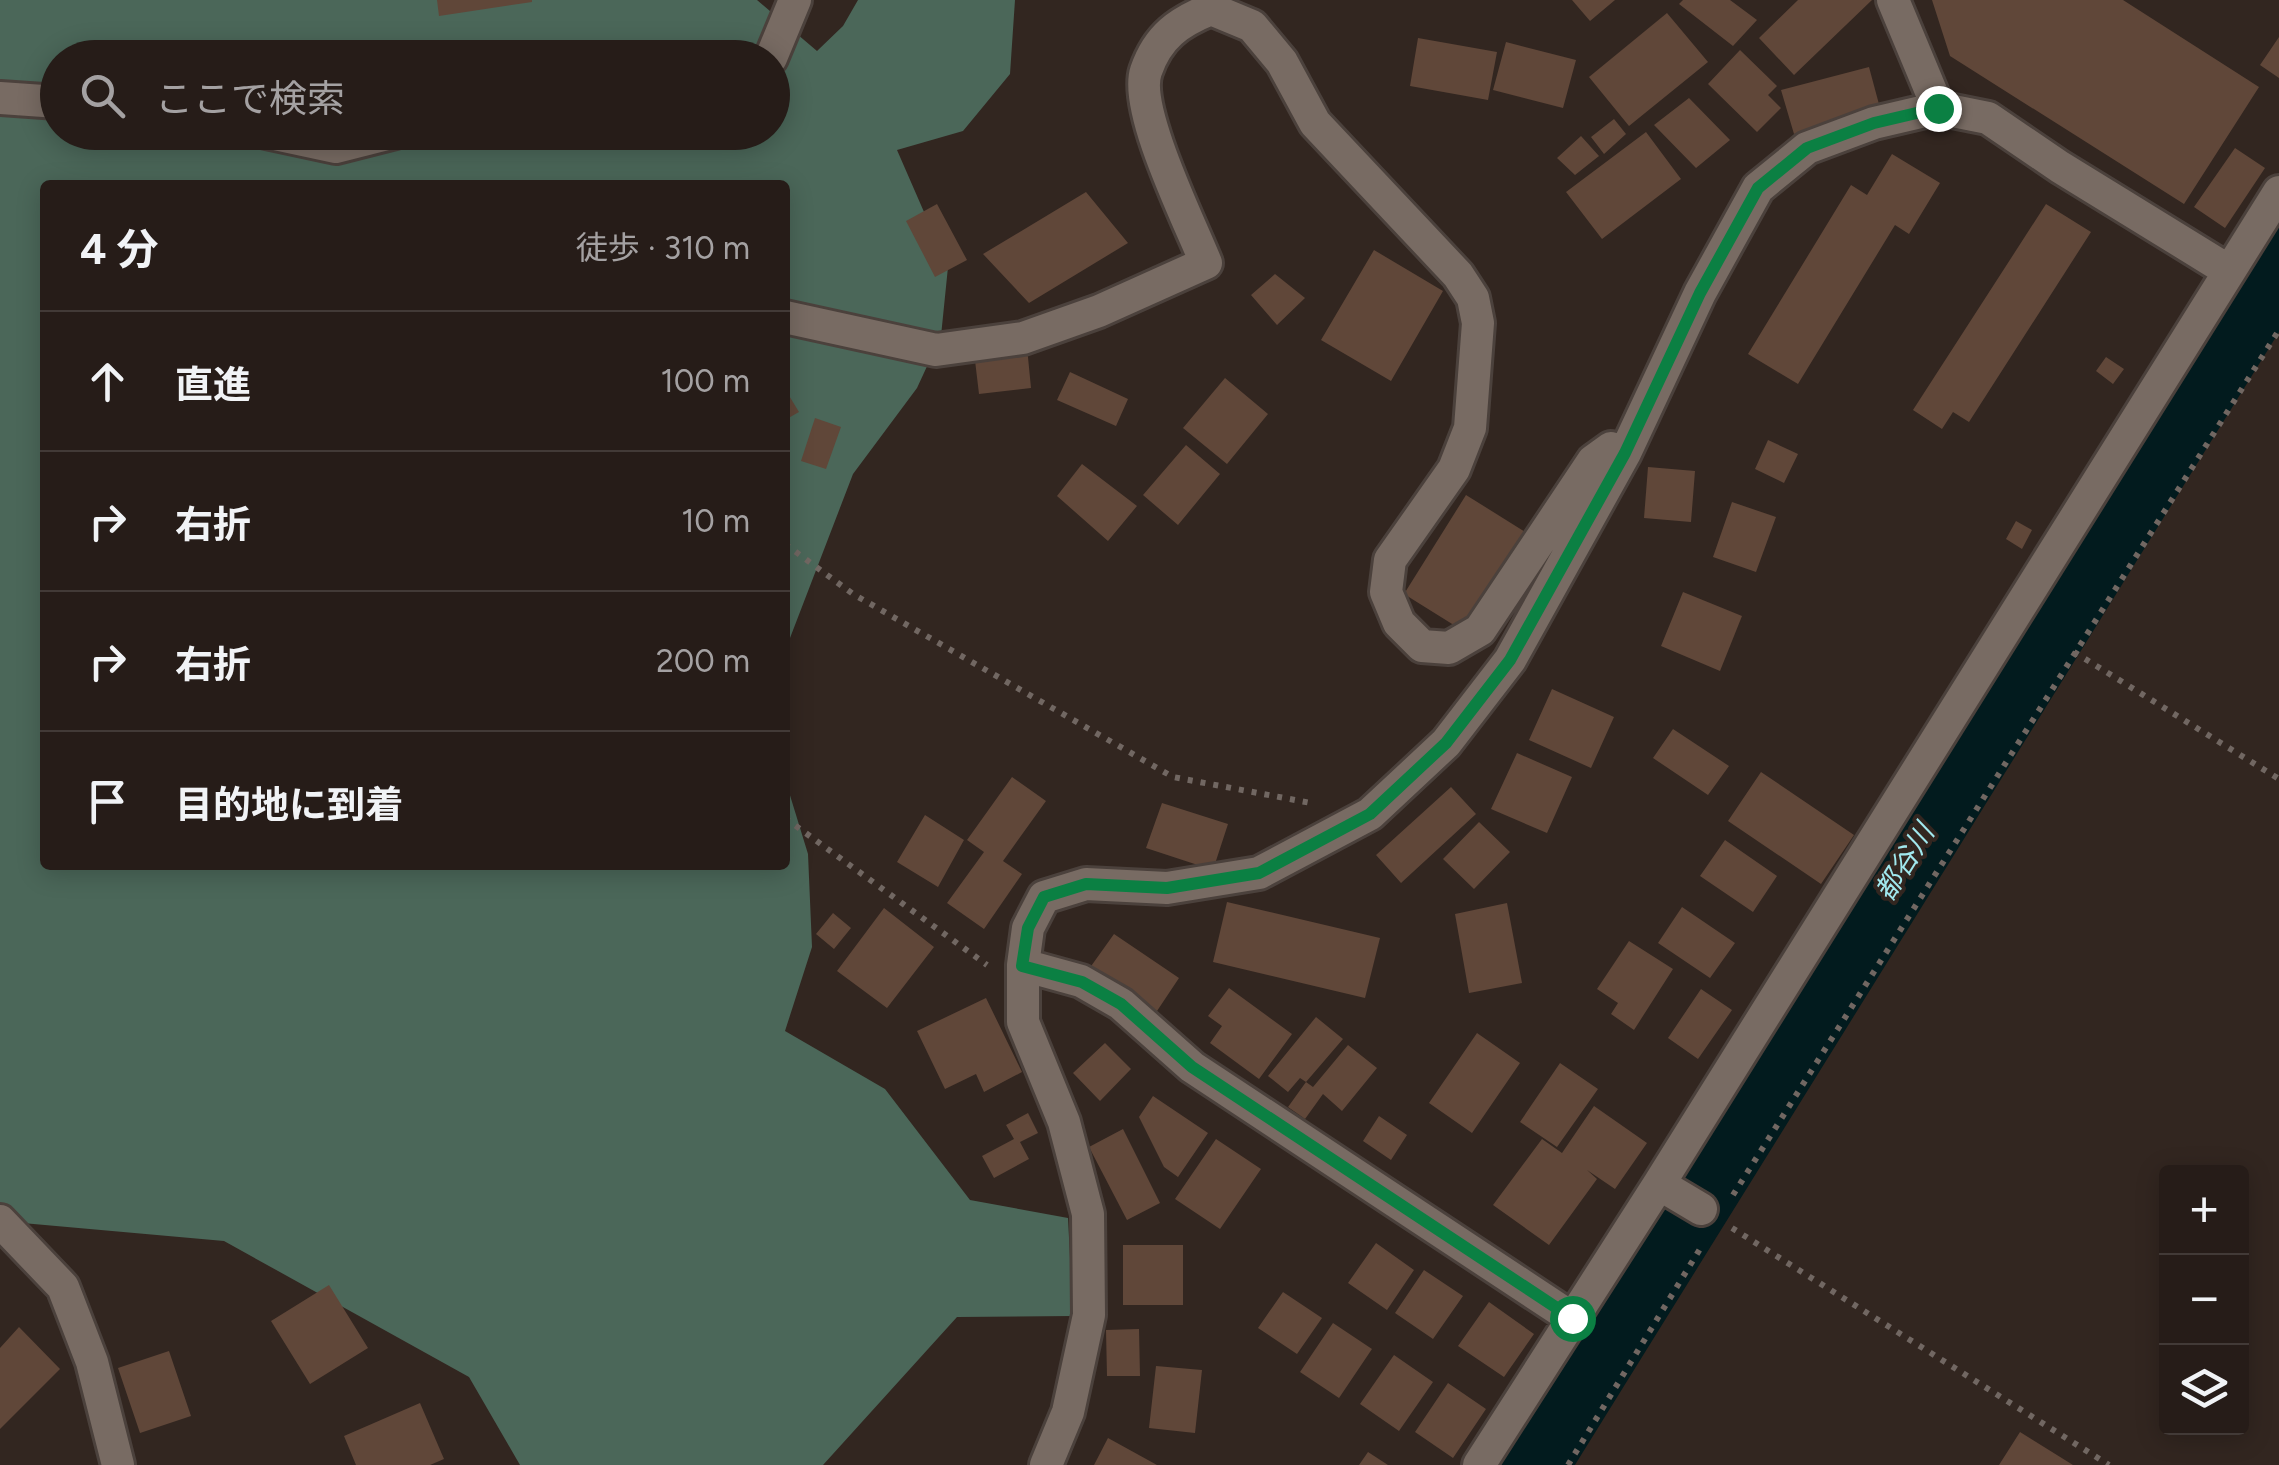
<!DOCTYPE html>
<html lang="ja">
<head>
<meta charset="utf-8">
<style>
  :root { --surface:#261c18; --page:#322925; --text:#f1f3f6; --muted:#a4a1a2; --line:#423a37 }
  body { margin:0; font-family:Figtree,"Noto Sans JP",sans-serif; background:var(--page); color:var(--text) }
  .controls { position:absolute; right:30px; bottom:30px; display:grid; overflow:hidden; border-radius:10px; box-shadow:0 5px 25px #0003 }
  .controls button { width:90px; height:90px; display:grid; place-items:center; padding:0; border:0; border-bottom:2px solid var(--line); background:var(--surface); color:var(--text); font:50px sans-serif }
  .stop { position:absolute; width:30px; height:30px; margin:-22px; border:8px solid #0b8043; border-radius:50%; background:#fff }
  .stop.end { background:#0b8043; border-color:#fff; box-shadow:0 2px 10px #0008 }
  .list { margin:0; padding:0; list-style:none }
  h2 { display:flex; justify-content:space-between; align-items:center; height:130px; margin:0; padding:0 40px; font-size:42px }
  h2 small { font-size:32px; font-weight:400; color:var(--muted) }
  .list li { display:grid; grid-template-columns:65px 1fr auto; gap:30px; align-items:center; box-sizing:border-box; height:140px; padding:0 40px; border-top:2px solid var(--line) }
  .list b { display:block; font-size:38px; white-space:nowrap }
  .list em { font-size:32px; font-style:normal; color:var(--muted) }
  .icon { flex:none; width:55px; height:55px; fill:none; stroke:currentColor; stroke-width:2; stroke-linecap:round; stroke-linejoin:round }
  .map { position:relative; flex:none; width:2279px; height:1465px; overflow:hidden }
  .search { position:absolute; background:var(--surface); box-shadow:0 5px 25px #0003; left:40px; top:40px; width:750px; height:110px; display:flex; align-items:center; gap:25px; box-sizing:border-box; padding:0 35px; border-radius:55px; color:var(--muted); font-size:38px }
  .panel { position:absolute; background:var(--surface); box-shadow:0 5px 25px #0003; left:40px; top:180px; width:750px; height:690px; border-radius:10px }
  .map>svg:first-child { display:block }
  .forest { fill:#4b6759; fill-rule:evenodd }
  .lines { fill:none; stroke-linecap:round; stroke-linejoin:round }
  .river { stroke:#021b1e; stroke-width:78 }
  .building { fill:#604739 }
  .street-casing { stroke:#4b413c; stroke-width:38 }
  .path { stroke:#716762; stroke-width:6; stroke-dasharray:5 8; stroke-linecap:butt }
  .street { stroke:#786b63; stroke-width:32 }
  .route { stroke:#0b8043; stroke-width:12 }
  .labels { text-anchor:middle; stroke-width:8; stroke-linejoin:round; paint-order:stroke }
  .water-label { font-size:28px; font-style:italic; fill:#a1e8ee; stroke:#322620 }
</style>
</head>
<body>
<div class="map">
<svg width="2279" height="1465" viewBox="0 0 2279 1465">
  <rect width="100%" height="100%" fill="#322620"/>
  <path class="forest" d="M 0,0 L 757,0 L 817,51 L 843,26 L 858,0 L 1015,0 L 1010,74 L 963,131 L 897,150 L 948,267 L 941,336 L 917,388 L 853,474 L 790,638 L 785,684 L 785,185 L 45,185 L 45,865 L 785,865 L 785,779 L 808,854 L 812,947 L 785,1031 L 885,1089 L 970,1200 L 1068,1218 L 1073,1316 L 957,1317 L 823,1465 L 520,1465 L 469,1377 L 224,1241 L 0,1221 ZM 58,58 L 772,58 L 772,132 L 58,132 Z"/>
  <g class="lines">
    <path class="river" d="M 1529,1465 L 2279,258"/>
  </g>
  <path class="building" d="M 437,0 L 532,0 L 532,2 L 439,16 Z
    M 1572,0 L 1615,0 L 1590,21 Z
    M 1683,0 L 1730,0 L 1757,20 L 1733,46 L 1679,4 Z
    M 1798,0 L 1872,0 L 1794,75 L 1759,38 Z
    M 1932,0 L 2123,0 L 2259,87 L 2184,204 L 1950,56 Z
    M 1667,13 L 1708,62 L 1629,126 L 1589,77 Z
    M 2279,37 L 2279,78 L 2260,65 Z
    M 1418,38 L 1497,52 L 1488,100 L 1410,86 Z
    M 1506,42 L 1576,60 L 1563,108 L 1493,90 Z
    M 1740,50 L 1777,86 L 1768,95 L 1781,108 L 1757,132 L 1708,84 Z
    M 1869,67 L 1880,108 L 1794,134 L 1781,90 Z
    M 1689,98 L 1730,140 L 1696,168 L 1654,125 Z
    M 1614,119 L 1626,134 L 1604,154 L 1591,137 Z
    M 1646,132 L 1681,179 L 1602,239 L 1566,192 Z
    M 1581,136 L 1599,156 L 1575,175 L 1557,158 Z
    M 2235,148 L 2265,168 L 2225,228 L 2194,207 Z
    M 1892,154 L 1940,183 L 1909,234 L 1895,225 L 1798,384 L 1748,354 L 1851,185 L 1867,195 Z
    M 1086,192 L 1128,243 L 1029,303 L 983,254 Z
    M 937,204 L 967,260 L 935,277 L 906,221 Z
    M 2046,204 L 2091,232 L 1969,422 L 1953,412 L 1942,429 L 1913,410 Z
    M 1374,250 L 1443,291 L 1391,381 L 1321,340 Z
    M 1275,274 L 1305,298 L 1277,325 L 1251,295 Z
    M 1027,347 L 1031,388 L 979,394 L 974,352 Z
    M 2106,357 L 2124,369 L 2113,384 L 2096,371 Z
    M 1070,372 L 1128,399 L 1116,426 L 1057,400 Z
    M 1225,378 L 1268,414 L 1227,464 L 1183,428 Z
    M 785,389 L 799,412 L 785,420 Z
    M 815,418 L 841,427 L 826,469 L 801,461 Z
    M 1768,440 L 1798,454 L 1784,483 L 1755,469 Z
    M 1186,445 L 1220,474 L 1178,525 L 1143,495 Z
    M 1082,464 L 1137,506 L 1108,541 L 1057,496 Z
    M 1648,467 L 1695,471 L 1691,522 L 1644,518 Z
    M 1466,495 L 1527,533 L 1465,632 L 1404,594 Z
    M 1732,502 L 1776,517 L 1756,572 L 1713,557 Z
    M 2016,521 L 2032,530 L 2022,549 L 2006,539 Z
    M 1683,592 L 1742,616 L 1720,671 L 1661,646 Z
    M 1552,689 L 1614,717 L 1591,768 L 1529,740 Z
    M 1673,729 L 1729,766 L 1708,795 L 1653,758 Z
    M 1517,753 L 1572,777 L 1547,833 L 1491,809 Z
    M 1761,772 L 1854,835 L 1821,884 L 1728,821 Z
    M 1012,777 L 1046,801 L 1003,861 L 1022,874 L 984,929 L 947,903 L 984,852 L 967,840 Z
    M 1451,787 L 1476,814 L 1401,883 L 1376,855 Z
    M 1162,803 L 1228,824 L 1213,870 L 1146,848 Z
    M 925,815 L 964,840 L 938,887 L 897,862 Z
    M 1479,822 L 1510,852 L 1474,889 L 1443,859 Z
    M 1725,840 L 1777,876 L 1753,912 L 1700,876 Z
    M 1227,902 L 1380,938 L 1365,998 L 1213,962 Z
    M 1507,903 L 1522,983 L 1469,993 L 1455,914 Z
    M 1682,907 L 1735,943 L 1710,978 L 1658,943 Z
    M 884,908 L 934,947 L 887,1008 L 837,971 Z
    M 833,913 L 851,928 L 834,949 L 816,934 Z
    M 1114,934 L 1179,978 L 1155,1014 L 1089,969 Z
    M 1629,941 L 1673,969 L 1634,1030 L 1611,1014 L 1618,1003 L 1597,989 Z
    M 1229,988 L 1292,1034 L 1259,1079 L 1210,1043 L 1222,1026 L 1208,1016 Z
    M 1701,989 L 1732,1010 L 1698,1059 L 1668,1038 Z
    M 986,998 L 1022,1072 L 984,1092 L 976,1074 L 945,1089 L 917,1031 Z
    M 1316,1017 L 1343,1039 L 1306,1082 L 1300,1078 L 1288,1092 L 1268,1076 Z
    M 1477,1033 L 1520,1063 L 1472,1133 L 1429,1103 Z
    M 1105,1043 L 1131,1069 L 1100,1101 L 1073,1073 Z
    M 1348,1045 L 1377,1068 L 1342,1111 L 1323,1094 L 1305,1119 L 1288,1107 L 1306,1082 L 1313,1087 Z
    M 1560,1063 L 1598,1089 L 1557,1147 L 1520,1122 Z
    M 1153,1096 L 1208,1133 L 1178,1177 L 1164,1167 L 1139,1117 Z
    M 1594,1106 L 1647,1143 L 1615,1189 L 1587,1170 L 1597,1179 L 1549,1245 L 1493,1205 L 1542,1139 L 1562,1153 Z
    M 1028,1113 L 1038,1133 L 1020,1142 L 1029,1159 L 994,1178 L 982,1156 L 1014,1139 L 1006,1125 Z
    M 1379,1116 L 1407,1135 L 1391,1160 L 1363,1141 Z
    M 1123,1129 L 1160,1203 L 1127,1220 L 1089,1147 Z
    M 1216,1139 L 1261,1169 L 1220,1229 L 1175,1199 Z
    M 1376,1243 L 1414,1270 L 1387,1310 L 1348,1283 Z
    M 1123,1245 L 1183,1245 L 1183,1305 L 1123,1305 Z
    M 1424,1270 L 1463,1296 L 1433,1339 L 1395,1313 Z
    M 329,1285 L 368,1348 L 310,1384 L 271,1321 Z
    M 1283,1292 L 1322,1318 L 1297,1354 L 1258,1328 Z
    M 1489,1302 L 1534,1334 L 1504,1377 L 1458,1346 Z
    M 1333,1323 L 1372,1349 L 1339,1398 L 1300,1372 Z
    M 19,1327 L 60,1369 L 0,1429 L 0,1348 Z
    M 1139,1329 L 1140,1376 L 1107,1376 L 1106,1330 Z
    M 169,1351 L 191,1416 L 140,1433 L 118,1368 Z
    M 1394,1355 L 1433,1382 L 1399,1431 L 1360,1404 Z
    M 1156,1366 L 1202,1370 L 1195,1433 L 1149,1428 Z
    M 1448,1383 L 1486,1409 L 1453,1458 L 1415,1432 Z
    M 420,1403 L 444,1459 L 430,1465 L 356,1465 L 344,1436 Z
    M 2020,1432 L 2073,1465 L 1999,1465 Z
    M 1108,1438 L 1157,1465 L 1094,1465 Z
    M 1368,1452 L 1388,1465 L 1359,1465 Z"/>
  <g class="lines">
    <g class="street-casing">
      <path id="street" d="M 1893,0 L 1938,108
        M 771,58 L 795,0
        M 0,98 L 58,102
        M 266,132 L 336,147 L 395,132
        M 785,317 L 936,350 L 1023,338 L 1099,311 L 1206,263 C 1190,223 1133,109 1146,71 C 1158,36 1179,22 1211,9 L 1252,26 L 1282,62 L 1315,123 L 1458,275 L 1473,298 L 1478,323 L 1470,428 L 1454,469 L 1390,560 L 1386,592 L 1399,623 L 1422,646 L 1449,648 L 1480,630 L 1593,461 L 1611,448 L 1625,453
        M 1023,965 L 1081,981 L 1121,1004 L 1192,1067 L 1572,1318
        M 1659,1184 L 1701,1209
        M 0,1221 L 63,1287 L 92,1362 L 118,1465
        M 1046,1465 L 1068,1412 L 1089,1315 L 1088,1214 L 1064,1122 L 1023,1022 L 1023,965 L 1028,928 L 1044,897 L 1086,884 L 1167,888 L 1259,873 L 1370,814 L 1446,743 L 1510,660 L 1625,453 L 1700,293 L 1758,188 L 1807,148 L 1874,123 L 1938,108 L 1988,118 L 2060,167 L 2229,271
        M 1479,1465 L 1659,1184 L 2279,192"/>
    </g>
    <path class="path" d="M 785,544 L 853,594 L 1173,777 L 1311,803
      M 2074,652 L 2279,779
      M 785,818 L 987,965
      M 1733,1195 L 2279,330
      M 1732,1228 L 2109,1465
      M 1568,1465 L 1703,1244"/>
    <use href="#street" class="street"/>
  </g>
  <g class="lines">
    <path class="route" d="M 1572,1318 L 1192,1067 L 1121,1004 L 1082,982 L 1022,966 L 1028,928 L 1044,897 L 1086,884 L 1167,888 L 1259,873 L 1370,814 L 1446,743 L 1510,660 L 1625,453 L 1700,293 L 1758,188 L 1807,148 L 1874,123 L 1938,108"/>
  </g>
  <g class="labels">
    <g class="water-label">
      <text transform="translate(1904 862) rotate(-58)" y="10">都谷川</text>
    </g>
  </g>
</svg>
<div class="controls">
<button>+</button>
<button>−</button>
<button><svg class="icon" aria-label="layers" viewBox="0 0 24 24"><path d="M12 4l9 5-9 5-9-5zM3 14l9 5 9-5"/></svg></button>
</div>
<div class="stop" style="left:1572px;top:1318px"></div>
<div class="stop end" style="left:1938px;top:108px"></div>
<div class="search"><svg class="icon" aria-label="search" viewBox="0 0 24 24"><circle cx="10" cy="10" r="6"/><path d="M15 15l6 6"/></svg>ここで検索</div>
<section class="panel">
<h2>4 分<small>徒歩 · 310 m</small></h2>
<ul class="list">
<li><svg class="icon" aria-label="ahead" viewBox="0 0 24 24"><path d="M12 20V5M6 11l6-6 6 6"/></svg><div><b>直進</b></div><em>100 m</em></li>
<li><svg class="icon" aria-label="right" viewBox="0 0 24 24"><path d="M7 20v-9h11M14 6l5 5-5 5"/></svg><div><b>右折</b></div><em>10 m</em></li>
<li><svg class="icon" aria-label="right" viewBox="0 0 24 24"><path d="M7 20v-9h11M14 6l5 5-5 5"/></svg><div><b>右折</b></div><em>200 m</em></li>
<li><svg class="icon" aria-label="arrive" viewBox="0 0 24 24"><path d="M6 21V4h12l-3 4 3 4H6"/></svg><div><b>目的地に到着</b></div></li>
</ul>
</section>
</div>
</body>
</html>
